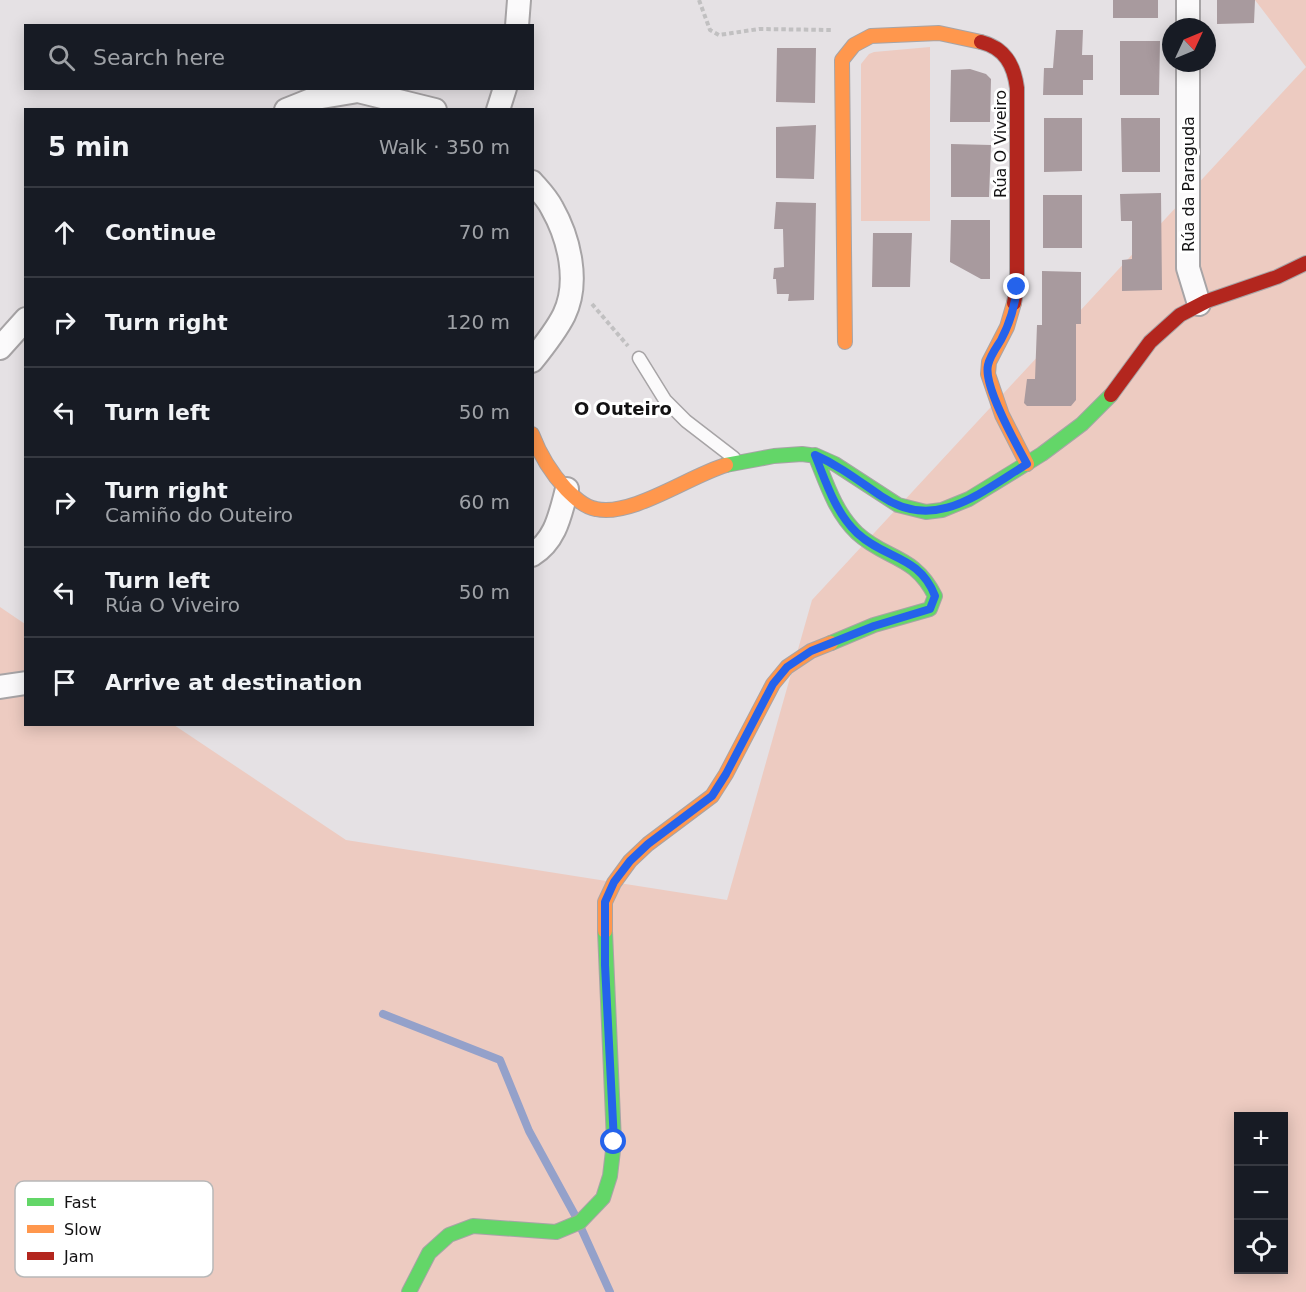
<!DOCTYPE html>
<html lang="en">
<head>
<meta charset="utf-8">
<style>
  :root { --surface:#171b24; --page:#242831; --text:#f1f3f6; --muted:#9ea1a6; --line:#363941 }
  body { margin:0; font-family:"DejaVu Sans",sans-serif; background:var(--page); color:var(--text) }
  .controls { position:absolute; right:18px; bottom:18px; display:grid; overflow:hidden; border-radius:0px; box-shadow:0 3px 15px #0003 }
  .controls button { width:54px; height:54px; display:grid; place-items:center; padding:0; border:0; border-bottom:2px solid var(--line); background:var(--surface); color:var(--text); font:30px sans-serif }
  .compass { position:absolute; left:1162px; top:18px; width:54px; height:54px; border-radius:50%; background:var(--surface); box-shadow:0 3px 15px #0003; rotate:46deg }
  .stop { position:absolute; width:18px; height:18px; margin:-14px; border:4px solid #2563eb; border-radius:50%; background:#fff }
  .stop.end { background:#2563eb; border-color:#fff; box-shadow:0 2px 6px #0008 }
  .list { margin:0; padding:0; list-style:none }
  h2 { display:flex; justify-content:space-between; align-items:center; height:78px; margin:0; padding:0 24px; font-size:26px }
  h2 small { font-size:20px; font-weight:400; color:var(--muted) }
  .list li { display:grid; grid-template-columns:39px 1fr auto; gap:18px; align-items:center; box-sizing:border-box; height:90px; padding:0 24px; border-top:2px solid var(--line) }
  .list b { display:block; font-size:22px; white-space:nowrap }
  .list p { margin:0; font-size:20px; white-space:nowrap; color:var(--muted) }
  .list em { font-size:20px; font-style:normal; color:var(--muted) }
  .icon { flex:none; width:33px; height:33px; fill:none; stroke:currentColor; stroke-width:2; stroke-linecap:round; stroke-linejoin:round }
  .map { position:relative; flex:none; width:1306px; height:1292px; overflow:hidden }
  .search { position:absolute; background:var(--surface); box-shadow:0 3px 15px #0003; left:24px; top:24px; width:510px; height:66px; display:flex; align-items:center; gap:15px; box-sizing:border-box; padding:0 21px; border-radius:0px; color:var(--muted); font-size:22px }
  .panel { position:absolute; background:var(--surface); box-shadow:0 3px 15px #0003; left:24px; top:108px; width:510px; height:618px; border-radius:0px }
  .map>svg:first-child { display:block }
  .green { fill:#edcbc1; fill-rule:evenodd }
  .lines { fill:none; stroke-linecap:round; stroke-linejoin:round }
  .stream { stroke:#94a1ca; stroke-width:8 }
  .building { fill:#a89a9e }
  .lane-casing { stroke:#a7a4a6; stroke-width:15 }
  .street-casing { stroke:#a7a4a6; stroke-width:26 }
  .fast-casing { stroke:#a7a4a6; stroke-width:16 }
  .slow-casing { stroke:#a7a4a6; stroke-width:16 }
  .jam-casing { stroke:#a7a4a6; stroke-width:16 }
  .path { stroke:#c1c0c1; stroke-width:4; stroke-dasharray:4.5 3; stroke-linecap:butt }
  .lane { stroke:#fbfafb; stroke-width:12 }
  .street { stroke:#fbfafb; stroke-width:22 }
  .fast { stroke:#63d668; stroke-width:14 }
  .slow { stroke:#ff974d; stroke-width:14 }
  .jam { stroke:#b3261e; stroke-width:14 }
  .route { stroke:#2563eb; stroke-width:8 }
  .labels { text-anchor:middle; stroke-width:6; stroke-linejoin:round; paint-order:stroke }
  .street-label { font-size:16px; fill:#131213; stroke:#fff }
  .neighbourhood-label { font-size:18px; font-weight:bold; fill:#131213; stroke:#fff }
  .key { fill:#fff; stroke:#b8b8b8; stroke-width:1.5 }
  .key-label { font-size:16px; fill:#131213 }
</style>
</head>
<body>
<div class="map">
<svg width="1306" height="1292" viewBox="0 0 1306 1292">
  <rect width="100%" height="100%" fill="#e5e1e4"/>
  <path class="green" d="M 1255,0 L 1306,0 L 1306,1292 L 0,1292 L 0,607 L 25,624 L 26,724 L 174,725 L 346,840 L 727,900 L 812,600 L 1306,67 ZM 1238,1116 L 1284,1116 L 1284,1270 L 1238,1270 Z
    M 930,47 L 930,221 L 861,221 L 861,64 L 869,54 L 874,52 Z"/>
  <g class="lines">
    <path class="stream" d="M 383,1014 L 500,1060 L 529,1131 L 576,1217
      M 581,1228 L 610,1292"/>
  </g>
  <path class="building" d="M 1113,0 L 1158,0 L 1158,18 L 1113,18 Z
    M 1217,0 L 1255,0 L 1254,23 L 1217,24 Z
    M 1056,30 L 1083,30 L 1082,55 L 1093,55 L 1093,80 L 1083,80 L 1083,95 L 1043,95 L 1044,68 L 1053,68 Z
    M 1120,41 L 1160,41 L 1159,95 L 1120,95 Z
    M 777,48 L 816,48 L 815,103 L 776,102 Z
    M 970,69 L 986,74 L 991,79 L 990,122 L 950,122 L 951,70 Z
    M 1044,118 L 1082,118 L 1082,171 L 1044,172 Z
    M 1121,118 L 1160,118 L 1160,172 L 1122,172 Z
    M 816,125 L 814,179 L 776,178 L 776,127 Z
    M 951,144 L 991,145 L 989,197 L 951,197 Z
    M 1161,193 L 1162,290 L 1122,291 L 1122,260 L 1132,259 L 1132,221 L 1121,221 L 1120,194 Z
    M 1043,195 L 1082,195 L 1082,248 L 1043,248 Z
    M 776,202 L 816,203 L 814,300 L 788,301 L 789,294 L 777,294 L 776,279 L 773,279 L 774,268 L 784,267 L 783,229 L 774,229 Z
    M 951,220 L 990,220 L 990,279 L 981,279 L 950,262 Z
    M 873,233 L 912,233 L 910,287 L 872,287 Z
    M 1042,271 L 1081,272 L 1081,324 L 1076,324 L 1076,400 L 1071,406 L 1027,406 L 1024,403 L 1027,379 L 1035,379 L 1037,325 L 1042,325 Z"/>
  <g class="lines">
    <g class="lane-casing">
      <path id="lane" d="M 639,358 L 665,400 L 686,421 L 734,458"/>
    </g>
    <g class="street-casing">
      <path id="street" d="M 517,26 L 519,0
        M 1188,27 L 1188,0
        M 1188,63 L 1188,268 L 1199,304
        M 286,110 L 316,98 L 358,91 L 435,110
        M 498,110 L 505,88
        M 532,182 C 539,190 547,198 552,208 C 569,238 580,282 564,315 C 556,331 544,346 532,361
        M 0,348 L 26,319
        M 532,555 C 556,540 560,515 567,489
        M 0,687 L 26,683"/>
    </g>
    <g class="fast-casing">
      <path id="fast" d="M 815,455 C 826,482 835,512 857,533 C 886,560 914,554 935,596 L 930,609 L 874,625 L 831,643
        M 726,465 L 774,456 L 802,454 L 817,456 L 835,464 L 898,505 L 926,512 L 942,510 L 969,499 L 1042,454 L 1082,424 L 1111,395
        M 409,1292 L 429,1253 L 449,1235 L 473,1226 L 556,1232 L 580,1222 L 603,1198 L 610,1176 L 614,1142 L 605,931"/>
    </g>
    <g class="slow-casing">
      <path id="slow" d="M 1014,303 L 1007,327 L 989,362 L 988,374 L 1002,415 L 1027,464
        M 845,342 L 842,60 L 854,45 L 871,36 L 939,33 L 981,42
        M 532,434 C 540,455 551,473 566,489 C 574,497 584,507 596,509 C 632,517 689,476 726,465
        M 605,931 L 605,902 L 614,883 L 630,861 L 648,844 L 712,796 L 726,774 L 773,684 L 787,667 L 811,651 L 831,643"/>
    </g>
    <g class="jam-casing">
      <path id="jam" d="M 981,42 C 1005,48 1014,65 1017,88 L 1017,287 L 1014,303
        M 1111,395 L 1150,342 L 1180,315 L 1207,301 L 1277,277 L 1306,263"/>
    </g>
    <path class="path" d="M 699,0 L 710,30 L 719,35 L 759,29 L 831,30
      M 592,304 L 628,346"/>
    <use href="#lane" class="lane"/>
    <use href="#street" class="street"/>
    <use href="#fast" class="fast"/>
    <use href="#slow" class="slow"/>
    <use href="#jam" class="jam"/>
  </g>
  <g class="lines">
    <path class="route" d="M 614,1142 L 605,965 L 605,902 L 614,882 L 630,861 L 648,844 L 712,796 L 726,774 L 773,684 L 787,667 L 811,651 L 874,626 L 930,609 L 935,596 C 919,555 886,560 857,533 C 835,512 826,482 815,455 C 840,466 859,481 881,496 C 935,533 981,492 1027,464 C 1016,444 983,386 988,365 C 990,356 996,348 1001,340 C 1010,323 1015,306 1017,287"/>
  </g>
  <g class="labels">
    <g class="street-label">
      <text transform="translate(1000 144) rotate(-90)" y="6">Rúa O Viveiro</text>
      <text transform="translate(1188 184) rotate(-90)" y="6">Rúa da Paraguda</text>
    </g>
    <g class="neighbourhood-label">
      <text x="623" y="415">O Outeiro</text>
    </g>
  </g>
  <rect x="15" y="1181" width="198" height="96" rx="9" class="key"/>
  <rect x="27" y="1198" width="27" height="8" fill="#63d668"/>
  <rect x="27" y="1225" width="27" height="8" fill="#ff974d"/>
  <rect x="27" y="1252" width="27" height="8" fill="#b3261e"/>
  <g class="key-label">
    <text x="64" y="1208">Fast</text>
    <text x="64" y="1235">Slow</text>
    <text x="64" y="1262">Jam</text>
  </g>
</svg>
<div class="controls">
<button>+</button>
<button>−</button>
<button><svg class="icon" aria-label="locate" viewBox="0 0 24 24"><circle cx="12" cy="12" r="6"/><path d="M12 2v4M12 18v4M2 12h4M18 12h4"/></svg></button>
</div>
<svg class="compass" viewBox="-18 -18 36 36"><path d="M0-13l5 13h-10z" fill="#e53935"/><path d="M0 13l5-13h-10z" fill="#9ea1a6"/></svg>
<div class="stop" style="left:614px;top:1142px"></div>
<div class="stop end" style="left:1017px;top:287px"></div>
<div class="search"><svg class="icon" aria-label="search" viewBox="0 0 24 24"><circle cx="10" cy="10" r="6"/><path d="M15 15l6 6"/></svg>Search here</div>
<section class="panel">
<h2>5 min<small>Walk · 350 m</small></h2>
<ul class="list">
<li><svg class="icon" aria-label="ahead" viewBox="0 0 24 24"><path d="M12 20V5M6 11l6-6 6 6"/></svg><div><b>Continue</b></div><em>70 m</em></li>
<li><svg class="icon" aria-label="right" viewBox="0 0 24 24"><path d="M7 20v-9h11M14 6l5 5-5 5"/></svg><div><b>Turn right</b></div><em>120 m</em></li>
<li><svg class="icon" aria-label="left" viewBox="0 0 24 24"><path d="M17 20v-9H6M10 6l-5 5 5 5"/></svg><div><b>Turn left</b></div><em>50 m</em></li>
<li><svg class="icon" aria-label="right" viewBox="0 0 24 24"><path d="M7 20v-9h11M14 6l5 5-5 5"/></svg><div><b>Turn right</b><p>Camiño do Outeiro</p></div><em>60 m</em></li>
<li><svg class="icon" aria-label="left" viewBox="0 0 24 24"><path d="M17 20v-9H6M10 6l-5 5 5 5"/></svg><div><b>Turn left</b><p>Rúa O Viveiro</p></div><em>50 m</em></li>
<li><svg class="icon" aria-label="arrive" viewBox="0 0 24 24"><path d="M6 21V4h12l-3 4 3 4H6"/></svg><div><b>Arrive at destination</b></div></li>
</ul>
</section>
</div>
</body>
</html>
